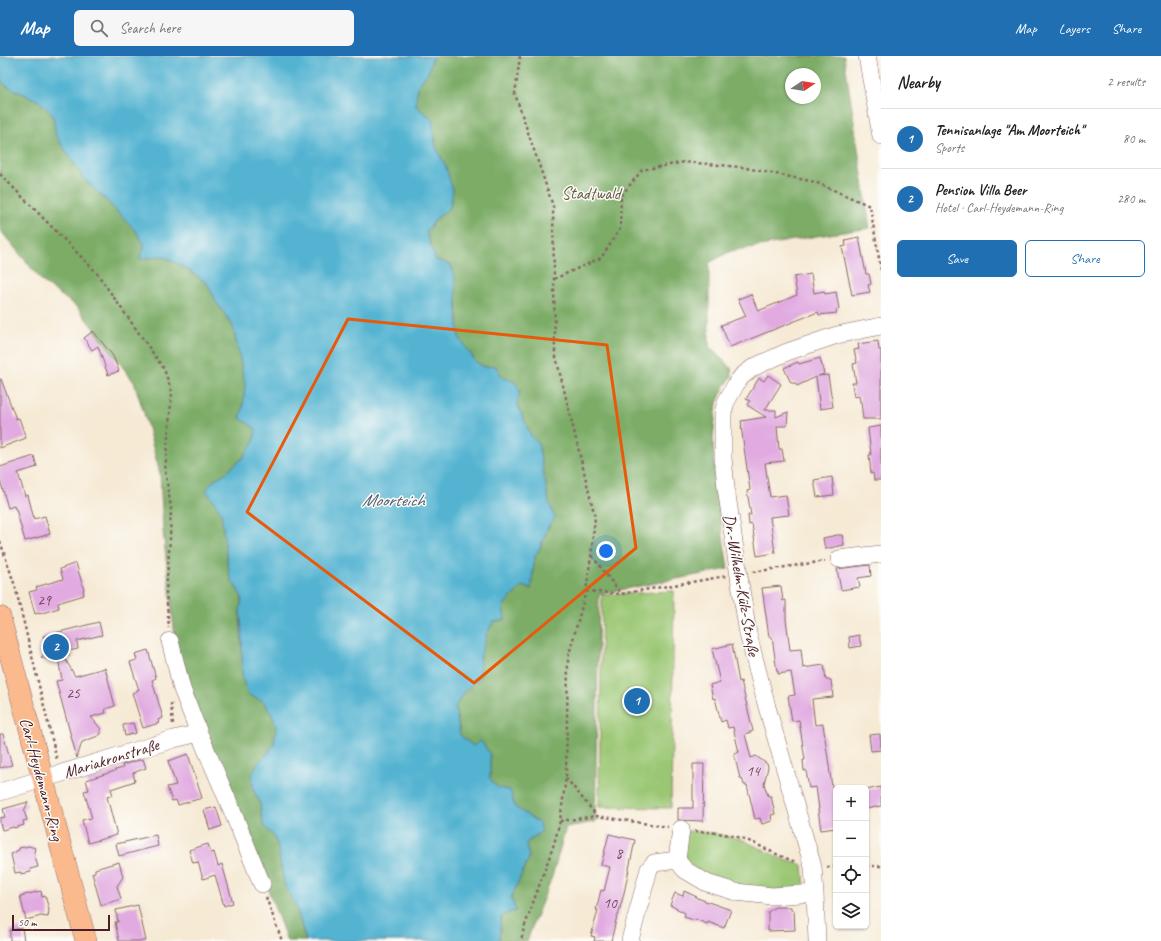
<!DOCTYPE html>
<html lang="en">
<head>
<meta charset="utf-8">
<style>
  :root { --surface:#fff; --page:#f6f6f6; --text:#222; --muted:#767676; --line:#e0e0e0; --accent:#1f6fb2 }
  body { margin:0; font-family:Caveat,sans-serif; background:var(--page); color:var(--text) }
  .controls { position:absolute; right:12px; bottom:12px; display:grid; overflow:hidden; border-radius:6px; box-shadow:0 1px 3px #0004 }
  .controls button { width:36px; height:36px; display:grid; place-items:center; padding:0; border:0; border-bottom:1px solid var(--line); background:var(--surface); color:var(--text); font:20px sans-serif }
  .compass { position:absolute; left:785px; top:12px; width:36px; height:36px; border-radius:50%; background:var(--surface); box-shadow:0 1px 3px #0004; rotate:78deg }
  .scale { position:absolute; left:12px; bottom:10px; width:98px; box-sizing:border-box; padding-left:4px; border:2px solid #4a1f2b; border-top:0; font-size:11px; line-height:14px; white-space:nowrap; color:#4a1f2b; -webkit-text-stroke:3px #fdfcf7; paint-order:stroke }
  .you { position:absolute; left:606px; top:495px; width:14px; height:14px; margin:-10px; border:3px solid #fff; border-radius:50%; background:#1a73e8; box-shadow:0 0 0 6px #1a73e833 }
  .badge { display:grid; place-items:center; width:26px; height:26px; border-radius:50%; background:var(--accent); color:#fff; font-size:13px; font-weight:700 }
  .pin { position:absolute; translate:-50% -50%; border:2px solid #fff; box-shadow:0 1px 4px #0006 }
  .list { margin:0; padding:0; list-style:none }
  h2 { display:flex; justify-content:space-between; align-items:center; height:52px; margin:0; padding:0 16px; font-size:17px }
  h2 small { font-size:13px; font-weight:400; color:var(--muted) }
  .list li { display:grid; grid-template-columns:26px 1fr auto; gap:12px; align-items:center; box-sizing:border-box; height:60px; padding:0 16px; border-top:1px solid var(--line) }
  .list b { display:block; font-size:15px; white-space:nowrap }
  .list p { margin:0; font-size:13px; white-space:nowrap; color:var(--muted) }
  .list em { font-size:13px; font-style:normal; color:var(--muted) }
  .actions { display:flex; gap:8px; padding:12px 16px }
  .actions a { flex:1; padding:9px 0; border:1px solid var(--accent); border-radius:6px; text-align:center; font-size:14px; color:var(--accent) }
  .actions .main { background:var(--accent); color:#fff }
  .icon { flex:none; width:22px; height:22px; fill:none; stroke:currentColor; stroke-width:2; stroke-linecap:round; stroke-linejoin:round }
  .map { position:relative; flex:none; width:881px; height:885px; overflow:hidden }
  header { display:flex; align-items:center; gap:24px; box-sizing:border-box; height:56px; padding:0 20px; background:var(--accent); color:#fff }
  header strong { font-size:19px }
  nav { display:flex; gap:22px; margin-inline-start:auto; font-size:14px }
  .search { width:280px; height:36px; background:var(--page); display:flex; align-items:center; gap:10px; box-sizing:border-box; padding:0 14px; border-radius:6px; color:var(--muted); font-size:15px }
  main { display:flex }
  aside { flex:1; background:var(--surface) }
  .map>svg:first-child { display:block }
  .green { fill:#9bc774; stroke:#727350 }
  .forest { fill:#7cac66; stroke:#636648; fill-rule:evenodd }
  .water { fill:#53b3d1; stroke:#4e697e }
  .building { fill:#e1abe1 }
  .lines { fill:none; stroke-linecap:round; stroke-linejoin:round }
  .minor-casing { stroke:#866666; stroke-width:18 }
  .major-casing { stroke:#866666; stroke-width:22 }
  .path { stroke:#866666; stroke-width:2.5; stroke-dasharray:3 3; stroke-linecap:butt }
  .minor { stroke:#fff; stroke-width:17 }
  .major { stroke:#fbba8d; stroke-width:21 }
  .marked { fill:none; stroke:#e8590c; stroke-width:3; stroke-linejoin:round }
  .labels { text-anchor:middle; stroke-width:3; stroke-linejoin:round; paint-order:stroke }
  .number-label { font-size:15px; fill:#704258 }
  .park-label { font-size:17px; fill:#665a45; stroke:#fdfcf7 }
  .street-label { font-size:17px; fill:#4a1f2b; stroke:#fdfcf7 }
  .water-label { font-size:18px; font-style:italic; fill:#4e5a6d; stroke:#fdfcf7 }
</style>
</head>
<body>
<header>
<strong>Map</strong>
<div class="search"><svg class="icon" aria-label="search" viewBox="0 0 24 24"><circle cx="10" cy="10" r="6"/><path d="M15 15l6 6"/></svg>Search here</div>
<nav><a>Map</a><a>Layers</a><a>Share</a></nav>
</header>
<main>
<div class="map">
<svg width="881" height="885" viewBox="0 0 881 885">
  <rect width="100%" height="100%" fill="#fdfcf7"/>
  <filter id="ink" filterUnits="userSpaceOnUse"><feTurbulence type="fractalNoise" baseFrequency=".025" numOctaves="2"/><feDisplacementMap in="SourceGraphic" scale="8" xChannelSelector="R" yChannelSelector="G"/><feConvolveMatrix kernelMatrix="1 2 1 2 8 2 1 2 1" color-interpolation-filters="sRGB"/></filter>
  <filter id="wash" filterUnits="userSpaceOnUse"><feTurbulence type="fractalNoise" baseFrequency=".012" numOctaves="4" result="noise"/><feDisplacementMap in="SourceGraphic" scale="16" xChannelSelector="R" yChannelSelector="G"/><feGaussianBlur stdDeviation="0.9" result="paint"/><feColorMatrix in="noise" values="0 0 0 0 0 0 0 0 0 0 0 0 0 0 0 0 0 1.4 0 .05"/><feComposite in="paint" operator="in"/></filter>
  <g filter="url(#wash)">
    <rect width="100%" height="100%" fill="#f6ead5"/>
    <path class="green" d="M 674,535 L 671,752 L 599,751 L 602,539 Z
      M 690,775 L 712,777 L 743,784 L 782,803 L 803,809 L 805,835 L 773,839 L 686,813 L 682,777 Z"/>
    <path class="forest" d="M 433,0 L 844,0 L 870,172 L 817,180 L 731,195 L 709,207 L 709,291 L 731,312 L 732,320 L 724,331 L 717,347 L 713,382 L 715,428 L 728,513 L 599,538 L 595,766 L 566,771 L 552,821 L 533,868 L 527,885 L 499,885 L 501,860 L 510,856 L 511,842 L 523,815 L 529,802 L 526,787 L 535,781 L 539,767 L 515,751 L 510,734 L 498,732 L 490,723 L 490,698 L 473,690 L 460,679 L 455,651 L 466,634 L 480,622 C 480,615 479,607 480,600 C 485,572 502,549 522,530 L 531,532 L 535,500 L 540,492 L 549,469 L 555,462 L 549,447 L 538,387 L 531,380 L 517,348 L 515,326 L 502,321 L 496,310 L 484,311 L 476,306 L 459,281 L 457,248 L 451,209 L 436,204 L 426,176 L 436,163 L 450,151 L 446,111 L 436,91 L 432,63 L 416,51 L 417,31 L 428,17 ZM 791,18 L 815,18 L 815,42 L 791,42 Z
      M 0,22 L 6,30 L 39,45 L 53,59 L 56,80 L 85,124 L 107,145 L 135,174 L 145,190 L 139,203 L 163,200 L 185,212 L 207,227 L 216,246 L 233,270 L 245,328 L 243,350 L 240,362 L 256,373 L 254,385 L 243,402 L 227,416 L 215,423 L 206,434 L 221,456 L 227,504 L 230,521 L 242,541 L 240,555 L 242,594 L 248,639 L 263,645 L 271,656 L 276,670 L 274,688 L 268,697 L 257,708 L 253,733 L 260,747 L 261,758 L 264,770 L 275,781 L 279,796 L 281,811 L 285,830 L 296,850 L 306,885 L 287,885 L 253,793 L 201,668 L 175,582 L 163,475 L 160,418 L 144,357 L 134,326 L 77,251 L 43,226 L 0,174 Z"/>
    <path class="water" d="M 0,0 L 433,0 L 428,17 L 417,31 L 416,50 L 432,63 L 436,91 L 446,111 L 453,135 L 450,151 L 436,163 L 426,176 L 436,204 L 451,209 L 455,222 L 459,281 L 476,306 L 484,311 L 496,310 L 502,321 L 515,326 L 520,335 L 517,348 L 531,380 L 538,387 L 549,447 L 555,462 L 549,469 L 540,492 L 535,500 L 531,533 L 522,530 L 503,550 L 505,564 L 493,566 L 487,578 L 480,601 L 480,622 L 466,634 L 455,651 L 460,679 L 473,690 L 481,685 L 490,698 L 490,723 L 498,732 L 510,734 L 515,751 L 539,767 L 542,775 L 526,787 L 529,802 L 523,815 L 511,842 L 516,855 L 510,856 L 501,861 L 499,885 L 306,885 L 296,850 L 285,830 L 281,811 L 279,796 L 275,782 L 264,770 L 261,758 L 260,747 L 253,733 L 252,718 L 257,708 L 268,697 L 274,688 L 276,670 L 271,656 L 263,645 L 248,639 L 242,622 L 242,574 L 240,555 L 242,541 L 230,521 L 227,504 L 221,456 L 206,434 L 215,423 L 227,416 L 243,402 L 254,385 L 256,373 L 240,362 L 243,350 L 245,328 L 233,270 L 216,246 L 207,227 L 185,212 L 163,200 L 139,203 L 145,190 L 135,174 L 107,145 L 85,124 L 56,80 L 53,59 L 39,45 L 6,30 L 0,22 Z"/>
    <g id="blocks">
      <path class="building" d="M 859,181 L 866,218 L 869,218 L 871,228 L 868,229 L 870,236 L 852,239 L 842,191 L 846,190 L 845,184 Z
        M 811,218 L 814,237 L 824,235 L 825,238 L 836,236 L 839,253 L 836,254 L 837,257 L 819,259 L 818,256 L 730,291 L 721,269 L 746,260 L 738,243 L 751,238 L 758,255 L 797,239 L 794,221 Z
        M 93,275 L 113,300 L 119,315 L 108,319 L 98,290 L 92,294 L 84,282 Z
        M 878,285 L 879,294 L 881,294 L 881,363 L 863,363 L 861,346 L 860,346 L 859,340 L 854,341 L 852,327 L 856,327 L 853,308 L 857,307 L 854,294 L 859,293 L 858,288 Z
        M 820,302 L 824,318 L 818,320 L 828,319 L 833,351 L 820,353 L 816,321 L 797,330 L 795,327 L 791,327 L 784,312 L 798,306 L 799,308 Z
        M 768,319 L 781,328 L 765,354 L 776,354 L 776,361 L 788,356 L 787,370 L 777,370 L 779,393 L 782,393 L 784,405 L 765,407 L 767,421 L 770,441 L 786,439 L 789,459 L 770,461 L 775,497 L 757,500 L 752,468 L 749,469 L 748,459 L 751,459 L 747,435 L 750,434 L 741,370 L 742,370 L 741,365 L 766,361 L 747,349 L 750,345 L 746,343 L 759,322 L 764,325 Z
        M 0,323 L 1,323 L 16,363 L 19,362 L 26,382 L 0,392 Z
        M 881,370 L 881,424 L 874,424 L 873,417 L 871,418 L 869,399 L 871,399 L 868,372 Z
        M 34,400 L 37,411 L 18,417 L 25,440 L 28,439 L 34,463 L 45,460 L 50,478 L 25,485 L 16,453 L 15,453 L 14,450 L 8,452 L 0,424 L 0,411 Z
        M 832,421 L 834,439 L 817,441 L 814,424 Z
        M 837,479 L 842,479 L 844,489 L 825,493 L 823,482 Z
        M 76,507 L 84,534 L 83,534 L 84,539 L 58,547 L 59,552 L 39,558 L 39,557 L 35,558 L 29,536 L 37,534 L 36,531 L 63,523 L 60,513 Z
        M 870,509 L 871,520 L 858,522 L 860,531 L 841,534 L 837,513 Z
        M 781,530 L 783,545 L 786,544 L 786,563 L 790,594 L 801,593 L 803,612 L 824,609 L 826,624 L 831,624 L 833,641 L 812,643 L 815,669 L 823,668 L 832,731 L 836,730 L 836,772 L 821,774 L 818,753 L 819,753 L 816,731 L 809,732 L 806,714 L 804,715 L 803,704 L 805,704 L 799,664 L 792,665 L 788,640 L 795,639 L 791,616 L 778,618 L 778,615 L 777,616 L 772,581 L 769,581 L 762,532 Z
        M 99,566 L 102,579 L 77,585 L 78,593 L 68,595 L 69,600 L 64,601 L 75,620 L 105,612 L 115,650 L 105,653 L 106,657 L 91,661 L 101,673 L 101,678 L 98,680 L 82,686 L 77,702 L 56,625 L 62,624 L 58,602 L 51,604 L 41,601 L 47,596 L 43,580 Z
        M 859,579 L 861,590 L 850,592 L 849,581 Z
        M 732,588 L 739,626 L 741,625 L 753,675 L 745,678 L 751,702 L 756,700 L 767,708 L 768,711 L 764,728 L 768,740 L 771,740 L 775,758 L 771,759 L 772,765 L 762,768 L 760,762 L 755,763 L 747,729 L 744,729 L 742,722 L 740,722 L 734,698 L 739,696 L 733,671 L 728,672 L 726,664 L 721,666 L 715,642 L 713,643 L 710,629 L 720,626 L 712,593 Z
        M 148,594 L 156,622 L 152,624 L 163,662 L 158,664 L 159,667 L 143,672 L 132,637 L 139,634 L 130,606 L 137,604 L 135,598 Z
        M 133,667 L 136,677 L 125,680 L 123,669 Z
        M 0,678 L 3,678 L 12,709 L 0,712 Z
        M 880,678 L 881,694 L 871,695 L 869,679 Z
        M 188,698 L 202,742 L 178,749 L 176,744 L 172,745 L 167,731 L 176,729 L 168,705 Z
        M 143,703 L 146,712 L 133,717 L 135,725 L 111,733 L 113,739 L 107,741 L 117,779 L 88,787 L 82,764 L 92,762 L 84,735 L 89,734 L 86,724 L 115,715 L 115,714 L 123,712 L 122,709 Z
        M 693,708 L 704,708 L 703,765 L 678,764 L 678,752 L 693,752 Z
        M 881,731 L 881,750 L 866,753 L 866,734 Z
        M 28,746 L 24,755 L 27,764 L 23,765 L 24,769 L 14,772 L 14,771 L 2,774 L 0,767 L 0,762 L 5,761 L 3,753 Z
        M 216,751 L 222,770 L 210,774 L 204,754 Z
        M 609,778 L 635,784 L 624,837 L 618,860 L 617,860 L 611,885 L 594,885 L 595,881 L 591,880 L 598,854 L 596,854 L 601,834 L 604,835 L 610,811 L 601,809 Z
        M 156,779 L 158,790 L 119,800 L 116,788 Z
        M 208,788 L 211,797 L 214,796 L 218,810 L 222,808 L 233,847 L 224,850 L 215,819 L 203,823 L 198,806 L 193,807 L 189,794 Z
        M 29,790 L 35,792 L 34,796 L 38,811 L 30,813 L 31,816 L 21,818 L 21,816 L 15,817 L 11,798 L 16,796 L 16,795 L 19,794 L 19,792 Z
        M 119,806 L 123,821 L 117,830 L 121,843 L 101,849 L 92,817 L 95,816 L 95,813 Z
        M 41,835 L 42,841 L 45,840 L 49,853 L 48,861 L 41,860 L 26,864 L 20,840 Z
        M 684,835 L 697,841 L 697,842 L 731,854 L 724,872 L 708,866 L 707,868 L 695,863 L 694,864 L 684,861 L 685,857 L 670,849 L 675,837 L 683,840 Z
        M 138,849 L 146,885 L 119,885 L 115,866 L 118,866 L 116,854 Z
        M 775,851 L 791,851 L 791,854 L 794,854 L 795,874 L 768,875 L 768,856 Z
        M 22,872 L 24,885 L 10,885 L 10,874 Z"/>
    </g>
  </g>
  <g filter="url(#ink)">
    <use href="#blocks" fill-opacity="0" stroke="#866666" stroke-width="1"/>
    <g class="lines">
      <g class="minor-casing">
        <path id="minor" d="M 867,0 L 881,80
          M 839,503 L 881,498
          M 170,585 L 182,633 L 199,677 L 231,752 L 262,828
          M 0,736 L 174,683 L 199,677
          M 681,773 L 677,804 L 685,814 L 707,827 L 736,836 L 772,840 L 815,837
          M 630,884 L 649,813 L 654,807 L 677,804
          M 817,885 L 815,837 L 813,811 L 767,651 L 748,578 L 740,527 L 726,432 L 723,402 L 723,357 L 726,346 L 736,328 L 742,320 L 754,311 L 787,296 L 837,279 L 881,270"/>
      </g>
      <g class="major-casing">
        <path id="major" d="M 0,561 L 86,885"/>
      </g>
      <path class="path" d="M 520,0 L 515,38 L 553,150 L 555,297 L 595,461 L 591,500 L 586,535 L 568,602 L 566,721 L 560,765 L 554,788 L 524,872 L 521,885
        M 0,118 L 96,216 L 164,313 L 172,336 L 165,414 L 171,452 L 170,483 L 166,536 L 169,572
        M 554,223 L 601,202 L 620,173 L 621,140 L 642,114 L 685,106 L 741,111 L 815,126 L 870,150 L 881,214
        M 0,485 L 15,530 L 57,704
        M 592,500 L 621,538
        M 753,516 L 825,505
        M 586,535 L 621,538 L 726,520
        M 171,647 L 173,668
        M 566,722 L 597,760
        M 560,765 L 597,760 L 668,771
        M 695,775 C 711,776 729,778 744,783 C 762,790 778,800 796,806
        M 866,810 L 881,810
        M 827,811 L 836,811
        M 266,841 L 282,885"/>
      <use href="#minor" class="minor"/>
      <use href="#major" class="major"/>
    </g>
  </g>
  <path class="marked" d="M 348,263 L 607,289 L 636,492 L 474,627 L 247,456 Z"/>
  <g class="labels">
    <g class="number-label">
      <text x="44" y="549">29</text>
      <text x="73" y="642">25</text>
      <text x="753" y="720">14</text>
      <text x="619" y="802">8</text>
      <text x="610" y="852">10</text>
    </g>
    <g class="park-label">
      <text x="591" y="143">Stadtwald</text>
    </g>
    <g class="street-label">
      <text transform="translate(742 529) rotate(80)" y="6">Dr.-Wilhelm-Külz-Straße</text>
      <text transform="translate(111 702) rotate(-17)" y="6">Mariakronstraße</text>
      <text transform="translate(42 723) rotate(75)" y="6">Carl-Heydemann-Ring</text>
    </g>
    <g class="water-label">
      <text x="393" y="450">Moorteich</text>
    </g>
  </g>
</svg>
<div class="controls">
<button>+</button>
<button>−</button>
<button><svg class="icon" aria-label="locate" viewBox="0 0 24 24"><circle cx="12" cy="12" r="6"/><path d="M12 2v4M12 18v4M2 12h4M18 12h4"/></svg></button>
<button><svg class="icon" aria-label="layers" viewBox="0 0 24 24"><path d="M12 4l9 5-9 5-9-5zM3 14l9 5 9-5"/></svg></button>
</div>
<svg class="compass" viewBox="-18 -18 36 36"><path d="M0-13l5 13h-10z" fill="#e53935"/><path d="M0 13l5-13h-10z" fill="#767676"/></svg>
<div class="scale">50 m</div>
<div class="you"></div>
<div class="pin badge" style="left:637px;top:645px">1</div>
<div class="pin badge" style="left:56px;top:591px">2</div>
</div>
<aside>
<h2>Nearby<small>2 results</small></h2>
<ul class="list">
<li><span class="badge">1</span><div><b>Tennisanlage &quot;Am Moorteich&quot;</b><p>Sports</p></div><em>80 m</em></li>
<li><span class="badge">2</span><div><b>Pension Villa Beer</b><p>Hotel · Carl-Heydemann-Ring</p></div><em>280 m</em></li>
</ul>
<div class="actions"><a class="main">Save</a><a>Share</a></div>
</aside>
</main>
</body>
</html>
